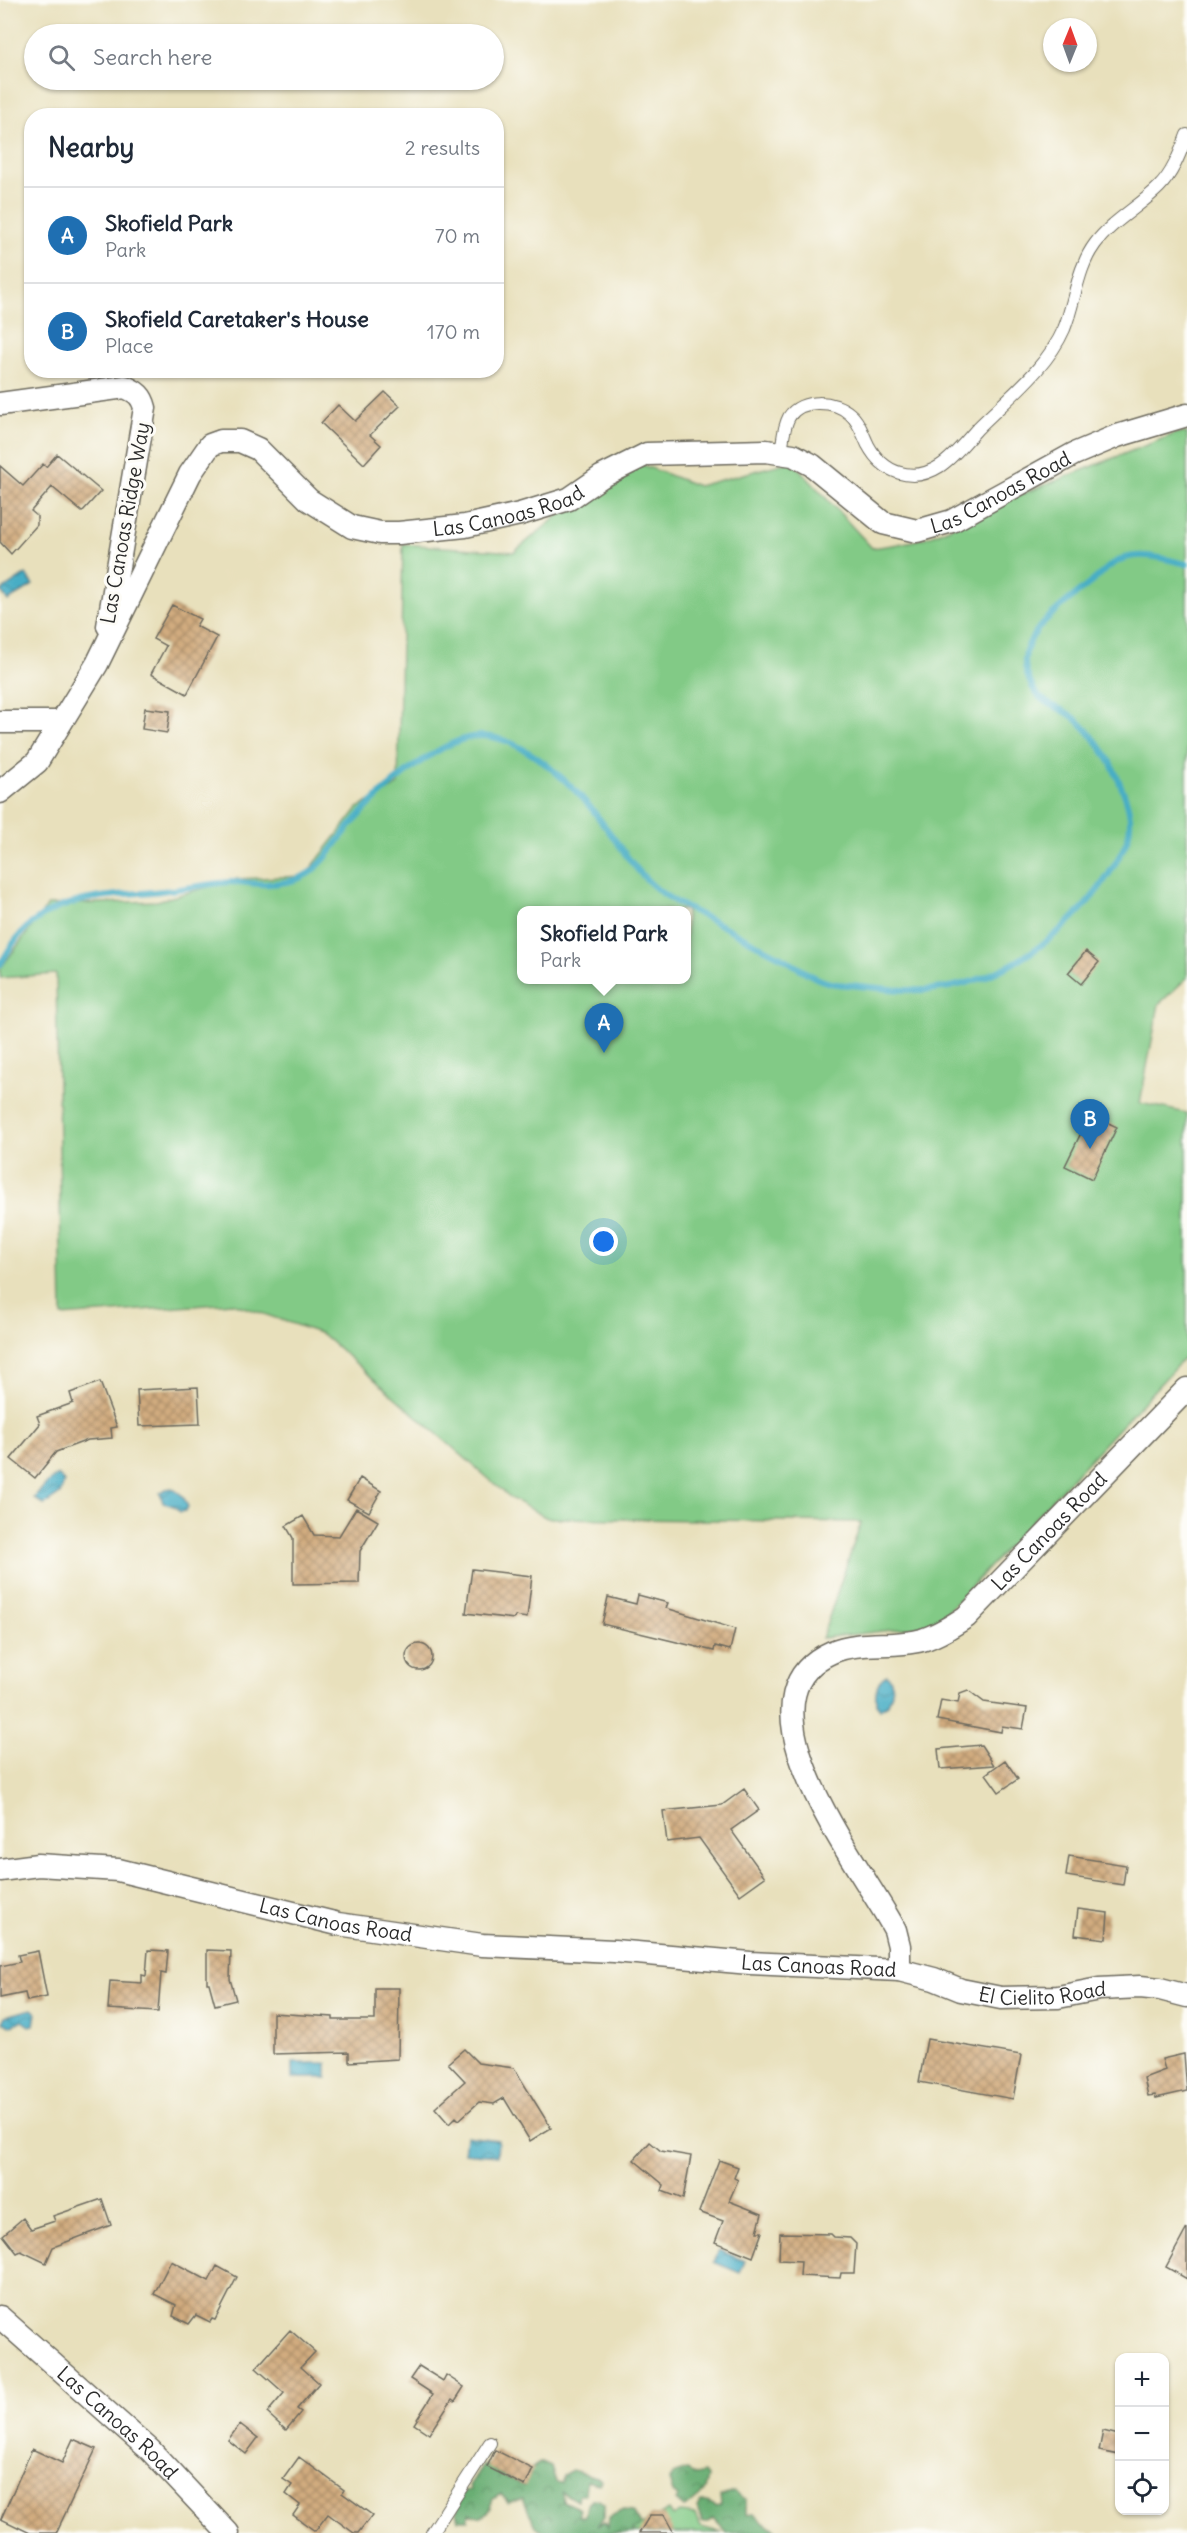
<!DOCTYPE html>
<html lang="en">
<head>
<meta charset="utf-8">
<style>
  :root { --surface:#fff; --page:#f6f6f7; --text:#1f2937; --muted:#747a83; --line:#e0e1e3; --accent:#1f6fb2 }
  body { margin:0; font-family:Delius,sans-serif; background:var(--page); color:var(--text) }
  .controls { position:absolute; right:18px; bottom:18px; display:grid; overflow:hidden; border-radius:12px; box-shadow:0 2px 4px #0004 }
  .controls button { width:54px; height:54px; display:grid; place-items:center; padding:0; border:0; border-bottom:2px solid var(--line); background:var(--surface); color:var(--text); font:30px sans-serif }
  .compass { position:absolute; left:1043px; top:18px; width:54px; height:54px; border-radius:50%; background:var(--surface); box-shadow:0 2px 4px #0004; rotate:1deg }
  .you { position:absolute; left:604px; top:1242px; width:21px; height:21px; margin:-15px; border:4px solid #fff; border-radius:50%; background:#1a73e8; box-shadow:0 0 0 9px #1a73e833 }
  .badge { display:grid; place-items:center; width:39px; height:39px; border-radius:50%; background:var(--accent); color:#fff; font-size:20px; font-weight:700 }
  .pin { position:absolute; translate:-50% -50px; filter:drop-shadow(0 2px 3px #0008) }
  .pin::after { content:''; position:absolute; top:32px; width:21px; height:18px; background:inherit; clip-path:polygon(0 0,100% 0,50% 100%) }
  .popup { position:absolute; left:517px; top:906px; width:174px; height:78px; box-sizing:border-box; display:grid; place-content:center; border-radius:12px; background:var(--surface); filter:drop-shadow(0 2px 4px #0005); font-size:20px; white-space:nowrap; color:var(--muted) }
  .popup b { font-size:22px; color:var(--text) }
  .popup::after { content:''; position:absolute; left:50%; top:100%; margin-left:-12px; border:12px solid transparent; border-top-color:var(--surface) }
  .list { margin:0; padding:0; list-style:none }
  h2 { display:flex; justify-content:space-between; align-items:center; height:78px; margin:0; padding:0 24px; font-size:26px }
  h2 small { font-size:20px; font-weight:400; color:var(--muted) }
  .list li { display:grid; grid-template-columns:39px 1fr auto; gap:18px; align-items:center; box-sizing:border-box; height:96px; padding:0 24px; border-top:2px solid var(--line) }
  .list b { display:block; font-size:22px; white-space:nowrap }
  .list p { margin:0; font-size:20px; white-space:nowrap; color:var(--muted) }
  .list em { font-size:20px; font-style:normal; color:var(--muted) }
  .icon { flex:none; width:33px; height:33px; fill:none; stroke:currentColor; stroke-width:2; stroke-linecap:round; stroke-linejoin:round }
  .map { position:relative; flex:none; width:1187px; height:2533px; overflow:hidden }
  .search { position:absolute; background:var(--surface); box-shadow:0 2px 4px #0004; left:24px; top:24px; width:480px; height:66px; display:flex; align-items:center; gap:15px; box-sizing:border-box; padding:0 21px; border-radius:33px; color:var(--muted); font-size:22px }
  .panel { position:absolute; background:var(--surface); box-shadow:0 2px 4px #0004; left:24px; top:108px; width:480px; height:270px; border-radius:24px }
  .map>svg:first-child { display:block }
  .forest { fill:url(#forest-crowns); stroke:#4a6c4f; stroke-width:1.5 }
  .green { fill:#82ca86; stroke:#567a58; stroke-width:1.5; fill-rule:evenodd }
  .water { fill:url(#water-waves); stroke:#386c78; stroke-width:1.5 }
  .lines { fill:none; stroke-linecap:round; stroke-linejoin:round }
  .stream { stroke:#46adc5; stroke-width:6 }
  .building { fill:url(#building-cross-hatch) }
  .lane-casing { stroke:#6d6a5e; stroke-width:14 }
  .street-casing { stroke:#6d6a5e; stroke-width:25 }
  .lane { stroke:#fff; stroke-width:12 }
  .street { stroke:#fff; stroke-width:22 }
  .labels { text-anchor:middle; stroke-width:6; stroke-linejoin:round; paint-order:stroke }
  .street-label { font-size:20px; fill:#2b2b2b; stroke:#fdfcf7 }
</style>
</head>
<body>
<div class="map">
<svg width="1187" height="2533" viewBox="0 0 1187 2533">
  <defs>
    <pattern id="forest-crowns" width="20" height="18" patternUnits="userSpaceOnUse" patternTransform="scale(1.5)"><rect width="20" height="18" fill="#69ae73"/><path d="M2 6a3 3 0 1 1 6 0M12 15a3 3 0 1 1 6 0" fill="none" stroke="#578e5f"/></pattern>
    <pattern id="water-waves" width="16" height="10" patternUnits="userSpaceOnUse" patternTransform="scale(1.5)"><rect width="16" height="10" fill="#46adc5"/><path d="M0 5q4-4 8 0t8 0" fill="none" stroke="#3b8da0"/></pattern>
    <pattern id="building-cross-hatch" width="8" height="8" patternUnits="userSpaceOnUse" patternTransform="scale(1.5)"><rect width="8" height="8" fill="#d1ac7f"/><path d="M0 0l8 8M0 8l8-8" fill="none" stroke="#aa8c68"/></pattern>
  </defs>
  <rect width="100%" height="100%" fill="#fdfcf7"/>
  <filter id="ink" filterUnits="userSpaceOnUse"><feTurbulence type="fractalNoise" baseFrequency=".0167" numOctaves="2"/><feDisplacementMap in="SourceGraphic" scale="12" xChannelSelector="R" yChannelSelector="G"/><feConvolveMatrix kernelMatrix="1 2 1 2 8 2 1 2 1" color-interpolation-filters="sRGB"/></filter>
  <filter id="wash" filterUnits="userSpaceOnUse"><feTurbulence type="fractalNoise" baseFrequency=".008" numOctaves="4" result="noise"/><feDisplacementMap in="SourceGraphic" scale="24" xChannelSelector="R" yChannelSelector="G"/><feGaussianBlur stdDeviation="1.35" result="paint"/><feColorMatrix in="noise" values="0 0 0 0 0 0 0 0 0 0 0 0 0 0 0 0 0 1.4 0 .05"/><feComposite in="paint" operator="in"/></filter>
  <g filter="url(#wash)">
    <rect width="100%" height="100%" fill="#e8e0bc"/>
    <path class="forest" d="M 542,2462 L 551,2466 L 556,2482 L 562,2483 L 563,2475 L 572,2470 L 599,2478 L 601,2481 L 599,2484 L 586,2481 L 585,2495 L 578,2495 L 577,2501 L 562,2492 L 563,2501 L 580,2509 L 578,2516 L 585,2516 L 587,2505 L 593,2499 L 599,2500 L 604,2504 L 604,2517 L 597,2526 L 604,2522 L 608,2527 L 609,2517 L 623,2510 L 633,2511 L 646,2533 L 545,2533 L 536,2526 L 523,2499 L 508,2503 L 501,2494 L 493,2499 L 489,2510 L 482,2517 L 469,2513 L 469,2520 L 459,2520 C 455,2507 456,2501 465,2491 L 471,2490 L 469,2486 L 482,2466 L 489,2465 L 496,2472 L 524,2486 C 526,2473 530,2468 542,2462 Z
      M 687,2470 L 696,2475 L 704,2473 L 708,2478 C 705,2494 700,2500 684,2507 L 676,2500 L 678,2497 L 673,2493 L 669,2480 L 672,2475 Z
      M 734,2492 L 746,2500 L 746,2515 L 753,2514 C 761,2522 771,2523 778,2533 L 727,2533 L 713,2518 L 708,2522 L 702,2522 L 697,2508 L 701,2502 L 708,2502 L 717,2507 L 721,2505 L 720,2496 Z"/>
    <path class="green" d="M 1177,433 L 1187,433 L 1187,978 L 1159,1004 L 1140,1103 L 1187,1113 L 1187,1355 L 935,1625 L 822,1638 L 861,1522 L 547,1518 L 512,1499 L 322,1334 L 232,1303 L 62,1316 L 56,974 L 0,978 L 0,969 L 48,905 L 157,901 L 237,879 L 305,876 L 358,808 L 398,785 L 403,544 L 514,552 L 627,459 L 698,486 L 792,461 L 872,548 C 918,542 938,537 979,511 ZM 522,910 L 686,910 L 686,980 L 522,980 Z
      M 669,2510 L 673,2516 L 680,2513 L 695,2515 L 701,2527 L 723,2533 L 635,2533 L 633,2530 Z"/>
    <path class="water" d="M 26,574 L 33,585 L 8,601 L 1,591 Z
      M 58,1475 L 64,1482 L 60,1494 L 44,1505 L 34,1498 L 46,1484 Z
      M 172,1488 L 183,1496 L 188,1507 L 185,1511 L 180,1512 L 174,1506 L 163,1503 L 160,1493 L 166,1489 Z
      M 887,1675 L 891,1680 L 892,1693 L 888,1704 L 880,1709 L 876,1704 C 875,1693 876,1680 887,1675 Z
      M 32,2009 L 36,2013 L 34,2025 L 29,2026 L 22,2021 L 10,2026 L 2,2022 L 5,2016 Z
      M 292,2063 L 327,2063 L 327,2078 L 292,2078 Z
      M 466,2136 L 498,2140 L 497,2156 L 464,2153 Z
      M 719,2250 L 745,2261 L 740,2273 L 714,2262 Z"/>
    <g class="lines">
      <path class="stream" d="M 0,965 C 9,949 18,934 32,923 C 69,894 118,896 162,891 C 185,889 209,883 233,882 C 245,882 257,885 269,884 C 319,882 324,856 352,824 C 377,794 443,734 484,736 C 528,739 579,790 604,825 C 619,844 630,864 648,881 C 666,899 687,908 709,919 C 733,931 757,945 781,957 C 799,967 816,982 837,984 C 869,986 904,993 936,989 C 1008,981 1079,926 1115,864 C 1122,851 1130,839 1130,823 C 1131,807 1121,786 1115,772 C 1107,754 1092,734 1078,721 C 1057,701 1039,711 1027,674 C 1014,635 1064,605 1089,584 C 1101,575 1111,562 1125,558 C 1146,552 1167,560 1187,564"/>
    </g>
    <g id="blocks">
      <path class="building" d="M 385,392 L 400,406 L 370,435 L 381,445 L 364,464 L 321,423 L 338,405 L 355,421 Z
        M 57,454 L 101,491 L 82,512 L 52,487 L 31,511 L 37,516 L 37,525 L 11,554 L 0,542 L 0,466 L 23,486 L 43,464 L 46,467 Z
        M 172,605 L 200,619 L 196,626 L 217,637 L 187,694 L 151,674 L 166,646 L 153,639 Z
        M 145,708 L 170,711 L 167,733 L 142,729 Z
        M 1086,951 L 1099,962 L 1081,984 L 1068,973 Z
        M 1096,1117 L 1117,1127 L 1092,1179 L 1065,1166 L 1082,1131 L 1088,1133 Z
        M 100,1382 L 117,1427 L 111,1428 L 112,1438 L 88,1440 L 56,1452 L 35,1478 L 11,1459 L 40,1424 L 37,1416 L 73,1403 L 70,1393 Z
        M 198,1387 L 200,1424 L 139,1426 L 137,1390 Z
        M 360,1478 L 381,1491 L 369,1512 L 347,1500 Z
        M 356,1508 L 378,1521 L 360,1551 L 359,1583 L 293,1584 L 293,1538 L 286,1526 L 303,1516 L 314,1535 L 339,1536 Z
        M 472,1569 L 532,1576 L 527,1618 L 515,1616 L 514,1619 L 466,1613 Z
        M 638,1595 L 668,1603 L 666,1608 L 735,1629 L 730,1650 L 715,1646 L 714,1651 L 602,1624 L 608,1597 L 636,1604 Z
        M406 1657a13 13 0 1 1 26 0a13 13 0 1 1-26 0Z
        M 968,1690 L 984,1702 L 1027,1708 L 1023,1729 L 1002,1726 L 1001,1732 L 937,1720 L 941,1700 L 958,1703 L 960,1693 Z
        M 981,1745 L 994,1765 L 940,1769 L 938,1749 Z
        M 1005,1760 L 1018,1779 L 999,1792 L 986,1774 Z
        M 744,1789 L 759,1810 L 731,1830 L 765,1877 L 740,1895 L 699,1838 L 667,1842 L 663,1811 L 722,1805 Z
        M 1069,1856 L 1126,1865 L 1123,1885 L 1066,1876 Z
        M 1078,1909 L 1108,1913 L 1106,1939 L 1075,1935 Z
        M 148,1950 L 168,1951 L 166,1974 L 161,1973 L 158,2012 L 108,2009 L 110,1981 L 142,1983 L 142,1975 L 146,1976 Z
        M 207,1950 L 231,1951 L 230,1979 L 236,2000 L 215,2005 L 209,1983 L 207,1983 Z
        M 38,1951 L 47,1997 L 27,2001 L 25,1993 L 0,1998 L 0,1966 L 20,1962 L 18,1955 Z
        M 375,1988 L 399,1988 L 398,2059 L 349,2062 L 349,2052 L 273,2054 L 273,2013 L 333,2017 L 333,2020 L 375,2020 Z
        M 927,2039 L 1021,2055 L 1013,2099 L 919,2082 Z
        M 464,2049 L 478,2063 L 514,2068 L 551,2128 L 530,2141 L 504,2098 L 494,2104 L 479,2102 L 459,2120 L 456,2117 L 449,2124 L 435,2108 L 465,2081 L 448,2063 Z
        M 1184,2054 L 1187,2091 L 1156,2098 L 1155,2095 L 1148,2096 L 1144,2078 L 1165,2070 L 1162,2059 Z
        M 650,2142 L 661,2151 L 691,2156 L 683,2199 L 662,2191 L 664,2185 L 634,2160 Z
        M 719,2160 L 738,2167 L 734,2178 L 738,2180 L 729,2201 L 762,2214 L 757,2232 L 762,2232 L 753,2257 L 715,2242 L 723,2221 L 699,2212 Z
        M 102,2199 L 111,2225 L 53,2247 L 46,2263 L 21,2251 L 17,2253 L 3,2235 L 23,2218 L 31,2229 L 55,2221 L 53,2216 Z
        M 1187,2228 L 1187,2279 L 1166,2267 Z
        M 780,2233 L 831,2234 L 834,2237 L 850,2238 L 856,2244 L 854,2273 L 841,2273 L 840,2278 L 800,2276 L 801,2261 L 779,2260 Z
        M 171,2261 L 209,2281 L 217,2266 L 237,2277 L 215,2320 L 212,2319 L 210,2322 L 196,2315 L 189,2324 L 173,2316 L 176,2305 L 154,2294 Z
        M 290,2330 L 315,2352 L 301,2367 L 319,2383 L 297,2409 L 301,2412 L 286,2430 L 267,2413 L 284,2393 L 256,2368 Z
        M 419,2366 L 443,2381 L 446,2375 L 464,2387 L 455,2401 L 452,2399 L 429,2434 L 414,2424 L 433,2394 L 410,2379 Z
        M 240,2424 L 258,2438 L 246,2454 L 228,2440 Z
        M 1103,2431 L 1119,2435 L 1119,2455 L 1099,2451 Z
        M 73,2439 L 96,2449 L 56,2533 L 30,2533 L 1,2519 L 32,2449 L 62,2463 Z
        M 495,2450 L 533,2469 L 525,2486 L 487,2467 Z
        M 299,2457 L 344,2490 L 342,2493 L 372,2515 L 358,2533 L 354,2533 L 328,2514 L 315,2531 L 293,2515 L 300,2505 L 286,2494 L 292,2485 L 283,2479 Z
        M 650,2515 L 664,2515 L 674,2533 L 639,2533 Z"/>
    </g>
  </g>
  <g filter="url(#ink)">
    <use href="#blocks" fill-opacity="0" stroke="#6d6a5e" stroke-width="1.5"/>
    <g class="lines">
      <g class="lane-casing">
        <path id="lane" d="M 781,452 C 783,441 783,428 789,417 C 801,398 835,400 850,414 C 859,421 863,435 868,445 C 883,473 912,484 940,466 C 954,457 966,441 978,428 C 1008,398 1047,368 1064,329 C 1075,302 1077,268 1095,244 C 1112,221 1139,207 1159,187 C 1173,173 1180,153 1187,135
          M 432,2533 L 490,2443"/>
      </g>
      <g class="street-casing">
        <g id="street">
          <path d="M 0,404 L 125,387 C 137,392 142,396 145,408 L 108,626"/>
          <path d="M 0,722 L 61,722"/>
          <path id="s1" d="M 0,792 L 37,762 L 97,664 L 190,474 L 210,445 L 221,441 L 240,441 L 258,449 L 309,500 L 352,527 L 380,533 L 399,533 L 465,526 L 520,514 L 569,499 L 601,477 L 647,454 L 766,451 L 793,455 L 812,465 L 883,523 L 917,531 L 952,521 L 1074,454 L 1117,436 L 1187,415"/>
          <path id="s2" d="M 0,1870 L 38,1865 L 118,1870 L 338,1924 L 482,1945 L 614,1951 L 750,1963 L 899,1970 L 934,1979 L 961,1990 L 1001,1998 L 1058,1997 L 1099,1989 L 1140,1987 L 1160,1989 L 1187,1996"/>
          <path id="s3" d="M 899,1970 L 899,1946 L 895,1930 C 865,1871 725,1699 832,1652 C 859,1640 893,1648 922,1640 C 938,1635 952,1626 966,1617 L 1187,1389"/>
          <path id="s4" d="M 0,2317 L 150,2450 L 228,2533"/>
        </g>
      </g>
      <use href="#lane" class="lane"/>
      <use href="#street" class="street"/>
    </g>
  </g>
  <g class="labels">
    <g class="street-label">
      <text dy="7" stroke="none"><textPath href="#s1" startOffset="1281">Las Canoas Road</textPath></text>
      <text dy="7" stroke="none"><textPath href="#s1" startOffset="742">Las Canoas Road</textPath></text>
      <text transform="translate(125 523) rotate(-80)" y="7">Las Canoas Ridge Way</text>
      <text dy="7" stroke="none"><textPath href="#s3" startOffset="621">Las Canoas Road</textPath></text>
      <text dy="7" stroke="none"><textPath href="#s2" startOffset="342">Las Canoas Road</textPath></text>
      <text dy="7" stroke="none"><textPath href="#s2" startOffset="828">Las Canoas Road</textPath></text>
      <text dy="7" stroke="none"><textPath href="#s2" startOffset="1056">El Cielito Road</textPath></text>
      <text dy="7" stroke="none"><textPath href="#s4" startOffset="158">Las Canoas Road</textPath></text>
    </g>
  </g>
</svg>
<div class="controls">
<button>+</button>
<button>−</button>
<button><svg class="icon" aria-label="locate" viewBox="0 0 24 24"><circle cx="12" cy="12" r="6"/><path d="M12 2v4M12 18v4M2 12h4M18 12h4"/></svg></button>
</div>
<svg class="compass" viewBox="-18 -18 36 36"><path d="M0-13l5 13h-10z" fill="#e53935"/><path d="M0 13l5-13h-10z" fill="#747a83"/></svg>
<div class="you"></div>
<div class="pin badge" style="left:604px;top:1053px">A</div>
<div class="popup"><b>Skofield Park</b>Park</div>
<div class="pin badge" style="left:1090px;top:1149px">B</div>
<div class="search"><svg class="icon" aria-label="search" viewBox="0 0 24 24"><circle cx="10" cy="10" r="6"/><path d="M15 15l6 6"/></svg>Search here</div>
<section class="panel">
<h2>Nearby<small>2 results</small></h2>
<ul class="list">
<li><span class="badge">A</span><div><b>Skofield Park</b><p>Park</p></div><em>70 m</em></li>
<li><span class="badge">B</span><div><b>Skofield Caretaker's House</b><p>Place</p></div><em>170 m</em></li>
</ul>
</section>
</div>
</body>
</html>
